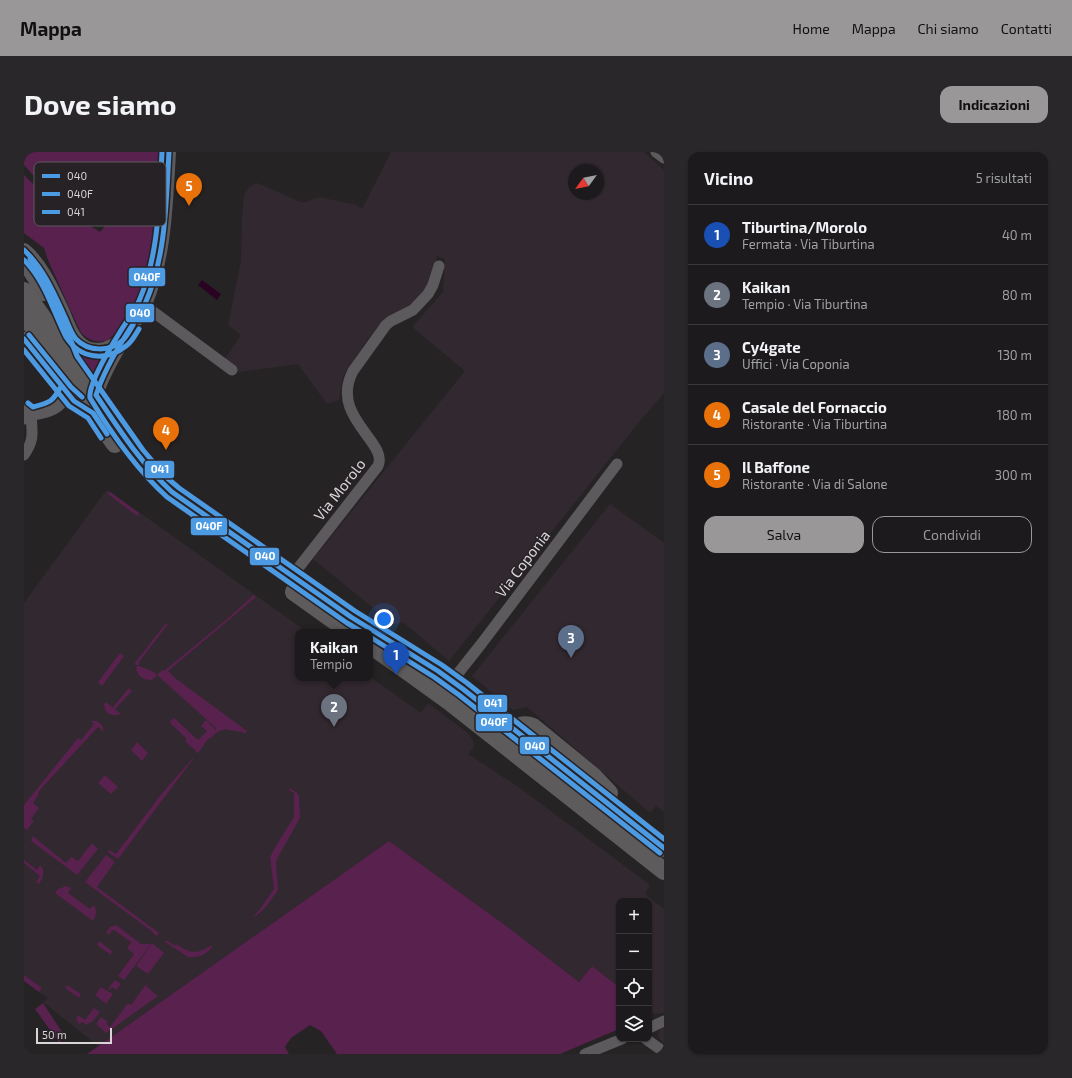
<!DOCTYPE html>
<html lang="it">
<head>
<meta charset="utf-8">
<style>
  :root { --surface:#1c1a1c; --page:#292729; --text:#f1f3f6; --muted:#a0a1a3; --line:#3a383b; --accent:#9a9799 }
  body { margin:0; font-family:"Exo 2",sans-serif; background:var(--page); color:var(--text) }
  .controls { position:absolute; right:12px; bottom:12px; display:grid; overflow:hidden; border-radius:8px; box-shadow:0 1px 3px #0004 }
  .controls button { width:36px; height:36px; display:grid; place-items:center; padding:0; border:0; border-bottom:1px solid var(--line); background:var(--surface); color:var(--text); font:20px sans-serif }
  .compass { position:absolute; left:544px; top:12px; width:36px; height:36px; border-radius:50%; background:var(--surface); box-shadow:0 1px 3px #0004; rotate:237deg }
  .scale { position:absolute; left:12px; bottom:10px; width:76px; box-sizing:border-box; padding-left:4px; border:2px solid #d9d5d7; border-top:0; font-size:11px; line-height:14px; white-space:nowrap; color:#d9d5d7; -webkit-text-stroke:3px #272226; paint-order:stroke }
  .you { position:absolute; left:360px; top:467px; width:14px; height:14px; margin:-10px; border:3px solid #fff; border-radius:50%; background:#1a73e8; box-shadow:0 0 0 6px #1a73e833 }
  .badge { display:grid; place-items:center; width:26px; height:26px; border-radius:50%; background:var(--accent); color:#fff; font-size:13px; font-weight:700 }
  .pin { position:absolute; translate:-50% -33px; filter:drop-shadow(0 1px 2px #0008) }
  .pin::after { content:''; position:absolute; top:21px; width:14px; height:12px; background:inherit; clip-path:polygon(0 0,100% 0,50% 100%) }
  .popup { position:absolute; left:271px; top:477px; width:78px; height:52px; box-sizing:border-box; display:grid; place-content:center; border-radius:8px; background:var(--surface); filter:drop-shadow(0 1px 3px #0005); font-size:13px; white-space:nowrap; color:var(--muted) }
  .popup b { font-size:15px; color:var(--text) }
  .popup::after { content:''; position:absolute; left:50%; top:100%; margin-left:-8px; border:8px solid transparent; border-top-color:var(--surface) }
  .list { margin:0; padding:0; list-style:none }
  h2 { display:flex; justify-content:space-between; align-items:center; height:52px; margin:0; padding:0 16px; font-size:17px }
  h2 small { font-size:13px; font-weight:400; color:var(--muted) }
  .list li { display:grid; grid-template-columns:26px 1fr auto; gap:12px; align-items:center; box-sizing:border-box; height:60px; padding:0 16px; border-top:1px solid var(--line) }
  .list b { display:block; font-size:15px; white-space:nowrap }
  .list p { margin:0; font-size:13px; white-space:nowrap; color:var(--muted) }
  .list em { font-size:13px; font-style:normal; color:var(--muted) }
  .actions { display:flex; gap:8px; padding:12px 16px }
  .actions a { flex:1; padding:9px 0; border:1px solid var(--accent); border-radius:12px; text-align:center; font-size:14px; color:var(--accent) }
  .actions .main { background:var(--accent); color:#111 }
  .icon { flex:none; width:22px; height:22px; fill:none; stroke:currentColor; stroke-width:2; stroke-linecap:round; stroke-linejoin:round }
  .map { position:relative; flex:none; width:640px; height:902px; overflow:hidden; border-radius:12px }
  header { display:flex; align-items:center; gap:24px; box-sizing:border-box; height:56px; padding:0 20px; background:var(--accent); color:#111 }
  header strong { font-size:19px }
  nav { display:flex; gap:22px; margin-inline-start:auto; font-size:14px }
  .intro { display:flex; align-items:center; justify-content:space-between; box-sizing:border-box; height:96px; padding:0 24px }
  h1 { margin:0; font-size:28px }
  .button { padding:10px 18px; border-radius:12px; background:var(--accent); color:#111; font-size:14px; font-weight:700 }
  main { display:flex; gap:24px; padding:0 24px }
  aside { flex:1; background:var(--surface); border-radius:12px; box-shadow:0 1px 3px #0004 }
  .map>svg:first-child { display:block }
  .built { fill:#32282f; fill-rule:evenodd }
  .green { fill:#59214e }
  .water { fill:#2a0322 }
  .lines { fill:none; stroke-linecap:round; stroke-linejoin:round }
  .minor { stroke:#5c5a5c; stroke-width:11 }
  .tertiary { stroke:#5c5a5c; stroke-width:14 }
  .primary { stroke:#5d5b5c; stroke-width:18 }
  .bus-1-casing { stroke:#272226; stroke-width:8 }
  .bus-2-casing { stroke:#272226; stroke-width:8 }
  .bus-3-casing { stroke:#272226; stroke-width:8 }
  .bus-1 { stroke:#4c9ae2; stroke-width:5 }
  .bus-2 { stroke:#4c9ae2; stroke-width:5 }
  .bus-3 { stroke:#4c9ae2; stroke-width:5 }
  .labels { text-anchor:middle; stroke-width:3; stroke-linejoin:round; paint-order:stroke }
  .street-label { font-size:15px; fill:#d9d5d7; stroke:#272226 }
  .key { fill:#272226; stroke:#5c585b; stroke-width:1 }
  .key-label { font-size:11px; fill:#d9d5d7 }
  .line-badge { stroke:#272226; stroke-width:1.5 }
  .badge-label { font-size:11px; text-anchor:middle; font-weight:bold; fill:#fff }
</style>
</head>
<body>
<header>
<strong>Mappa</strong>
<nav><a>Home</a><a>Mappa</a><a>Chi siamo</a><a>Contatti</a></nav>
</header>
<div class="intro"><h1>Dove siamo</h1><a class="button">Indicazioni</a></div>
<main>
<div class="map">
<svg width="640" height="902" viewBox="0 0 640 902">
  <rect width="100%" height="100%" fill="#262325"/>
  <path class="built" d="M 367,0 L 620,0 L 640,18 L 640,241 L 611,275 L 425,509 L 379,470 L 370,473 L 289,407 L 441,219 L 388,175 L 419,140 L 421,107 L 413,104 L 405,136 L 383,156 L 358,169 L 343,188 L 319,224 L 315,248 L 303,252 L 274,212 L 215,220 L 200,208 L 217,183 L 204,173 L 217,109 L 218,66 L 220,43 L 225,35 L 233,31 L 279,51 L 295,45 L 332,53 L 338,57 ZM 550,18 L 574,18 L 574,42 L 550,42 Z
    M 84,338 L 283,480 L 274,480 L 274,526 L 346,526 L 346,525 L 397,561 L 404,551 L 444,581 L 450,591 L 449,596 L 444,602 L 496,636 L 626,733 L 621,742 L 640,757 L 640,861 L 631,862 L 625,858 L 625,749 L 595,749 L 595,835 L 568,814 L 555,830 L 489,779 L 365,689 L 74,894 L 19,850 L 24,846 L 0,829 L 0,451 L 81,340 Z
    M 586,352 L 640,391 L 640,660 L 632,654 L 626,661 L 503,555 L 489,558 L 448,524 Z
    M 640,874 L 640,892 L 638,890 L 634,884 L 635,879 Z"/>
  <path class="green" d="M 0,0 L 137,0 C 136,26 133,51 130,76 C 127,100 123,129 113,151 C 109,161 101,170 94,178 C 89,183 86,188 80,189 C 71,191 61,186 56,179 L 24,108 L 20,96 L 0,81 L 0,23 C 22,46 49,63 76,80 L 82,73 L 56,57 L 9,23 L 0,13 Z
    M 47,191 L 86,203 L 70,230 Z
    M 86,340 L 115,361 L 113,364 L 84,342 Z
    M 230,443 L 232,445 L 144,519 L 151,526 L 223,579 L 221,582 L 219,580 L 205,578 L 205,579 L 203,577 C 196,578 191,581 186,587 L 185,586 L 174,601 L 169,596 L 167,595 L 162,590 L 162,586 L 147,572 L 146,569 L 150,566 L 174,588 L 183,579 L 177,574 L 182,568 L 190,576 L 191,579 L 192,576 L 133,523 L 138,518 L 140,519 L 202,468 Z
    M 142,471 L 144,472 L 115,510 L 115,513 L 111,513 L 111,511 Z
    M 96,501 L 100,504 L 78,534 L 74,530 Z
    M 113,514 L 115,514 L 130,520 L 133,523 L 128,528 C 119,528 114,525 112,516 Z
    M 105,536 L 108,539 L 91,557 L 89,555 Z
    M 82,550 L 97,562 C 88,565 80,562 80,552 Z
    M 67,569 C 75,568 79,573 80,580 L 74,575 L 14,640 L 15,642 L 9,651 L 15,656 L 7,667 L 10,669 L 3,678 L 0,676 L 0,653 L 54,586 L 57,588 L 70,572 Z
    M 113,590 L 124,601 L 118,609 L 107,598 Z
    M 169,606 L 170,606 L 94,707 L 85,701 L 84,700 L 85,698 L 92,702 L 133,648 L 134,646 Z
    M 81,623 L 94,635 L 87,642 L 74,631 Z
    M 266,636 L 273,641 L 275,644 L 276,666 L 254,705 L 252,710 L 254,738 L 242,755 L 232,764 L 230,764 L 236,757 L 250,737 L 246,705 L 253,692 L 270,665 L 270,641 L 265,638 Z
    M 9,684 L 42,711 L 47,705 L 54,709 L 68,691 L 74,697 L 53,723 L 7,689 Z
    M 365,689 L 489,779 L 555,830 L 568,814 L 595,835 L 595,877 L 536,902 L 313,902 L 297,879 L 286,873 L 267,886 L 261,895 L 265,902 L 63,902 Z
    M 82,703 L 91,710 L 73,735 L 135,781 L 133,784 L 129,781 L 129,780 L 61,730 Z
    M 0,708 L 13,718 L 16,713 C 22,719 19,726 15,732 L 12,730 L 16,724 L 0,711 Z
    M 42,734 L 47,736 L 44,741 L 66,757 L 69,753 C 74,757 72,764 69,769 L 31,741 L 34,737 Z
    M 92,773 L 117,792 L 127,792 L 100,828 L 94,824 L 110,802 L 103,796 L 107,790 L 90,778 L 87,779 L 85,783 L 82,781 L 86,775 Z
    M 142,788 L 151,794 L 152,792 C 166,801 172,803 186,794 L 187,794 L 188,795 C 183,803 173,806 164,805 L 141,790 Z
    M 75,789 L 88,799 L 87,803 L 73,793 Z
    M 128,791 L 140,801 L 124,822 L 112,814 Z
    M 0,823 L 18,836 L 15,840 L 0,829 Z
    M 91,828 L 97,832 L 92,838 L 88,835 L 86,838 L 84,837 Z
    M 123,831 L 124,831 L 122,834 L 134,844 L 92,874 L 82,881 L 72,872 L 77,865 L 84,870 L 83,873 L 86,875 L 104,851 L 107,853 Z
    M 43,833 L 57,842 L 55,846 L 41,836 Z
    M 77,835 L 89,842 L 82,852 L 71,843 Z
    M 19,851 L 38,880 L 36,892 L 11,857 Z
    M 70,856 L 76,860 L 69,869 L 62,873 L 59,870 L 55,872 L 52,867 L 54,863 L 61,868 Z"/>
  <path class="water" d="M 178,128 L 197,142 L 193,148 L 174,133 Z"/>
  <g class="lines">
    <path class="minor" d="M 632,0 L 640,6
      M 120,153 L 208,218
      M 0,267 L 7,262 C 8,281 11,287 0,303
      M 268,424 L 354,314 C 365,290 305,265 329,219 L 362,173 L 367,169 L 389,158 L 404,142 L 409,133 L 415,114
      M 428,529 L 458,491 L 593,312
      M 625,876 L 640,869
      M 622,887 L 640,900
      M 561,902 L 598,887"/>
    <path class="tertiary" d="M 0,98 C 18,113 28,137 38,158 C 44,171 48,189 63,196 C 76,201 87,195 98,189
      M 0,111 L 12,129 L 19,142
      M 0,187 L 42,240 L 50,249 L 64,258
      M 72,243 C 78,224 88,206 99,188 C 106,176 115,165 121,152 C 141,106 142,50 145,0
      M 0,257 L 7,262 C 17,260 31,258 37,249 C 39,247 40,243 42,240"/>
    <path class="primary" d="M 0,139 L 109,296 L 129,322 L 145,337 L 327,465 L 414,519 L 439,537 L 640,696
      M 0,162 L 91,292
      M 270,440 L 326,480
      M 346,493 L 383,519 L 426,550 L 640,719
      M 486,584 C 494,576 497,570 509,575 L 569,624 L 585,641"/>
    <g class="bus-1-casing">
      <path id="bus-1" d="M 145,0 C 142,51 142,105 121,152 C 116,163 108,173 102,183 C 90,202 79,222 72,243 C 95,277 117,312 148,340 L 327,465 L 414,519 L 439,537 L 640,696
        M 0,98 C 19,116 29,139 40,163 C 44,171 46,180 52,187 C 64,200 86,200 99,188 C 103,184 106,178 109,173
        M 0,187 L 50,249 L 69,261 L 83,282"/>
    </g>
    <g class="bus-2-casing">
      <path id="bus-2" d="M 138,0 C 135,50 135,103 115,149 C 110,160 102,170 96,180 C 86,196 77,211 70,228 C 68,234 65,240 66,246 C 87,281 112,317 143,345 L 323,471 L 338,480
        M 0,108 C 21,129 29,159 42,185 C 56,207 82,210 102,194 C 108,190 111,183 115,177
        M 0,198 L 45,254 L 64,266 L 77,286
        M 346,485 L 410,525 L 435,543 L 636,701"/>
    </g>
    <g class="bus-3-casing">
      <path id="bus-3" d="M 6,107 L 22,131 L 34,156 L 53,204 L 119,298 L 142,325 L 155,336 L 331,459 L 418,513 L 443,531 L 640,687
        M 5,183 L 47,235 L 58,245
        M 4,251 L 9,255 C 24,251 28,251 36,236"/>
    </g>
    <use href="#bus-1" class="bus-1"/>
    <use href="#bus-2" class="bus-2"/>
    <use href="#bus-3" class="bus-3"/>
  </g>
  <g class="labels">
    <g class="street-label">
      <text transform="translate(316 338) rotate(-52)" y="5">Via Morolo</text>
      <text transform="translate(499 412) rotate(-53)" y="5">Via Coponia</text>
    </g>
  </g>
  <rect x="10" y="10" width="132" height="64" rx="6" class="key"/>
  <rect x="18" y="22" width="18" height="4" fill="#4c9ae2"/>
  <rect x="18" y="40" width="18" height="4" fill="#4c9ae2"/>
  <rect x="18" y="58" width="18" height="4" fill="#4c9ae2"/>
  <g class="key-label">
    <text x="43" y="28">040</text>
    <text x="43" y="46">040F</text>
    <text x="43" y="64">041</text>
  </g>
  <g class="line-badge">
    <rect x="104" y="115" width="38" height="20" rx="4" fill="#4c9ae2"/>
    <rect x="101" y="151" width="30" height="20" rx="4" fill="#4c9ae2"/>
    <rect x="120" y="308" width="31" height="19" rx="4" fill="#4c9ae2"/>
    <rect x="166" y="365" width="38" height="19" rx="4" fill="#4c9ae2"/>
    <rect x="225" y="395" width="31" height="19" rx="4" fill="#4c9ae2"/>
    <rect x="453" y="542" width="31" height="19" rx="4" fill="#4c9ae2"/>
    <rect x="451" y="561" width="38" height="19" rx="4" fill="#4c9ae2"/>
    <rect x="495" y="584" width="31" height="19" rx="4" fill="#4c9ae2"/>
  </g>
  <g class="badge-label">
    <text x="123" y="129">040F</text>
    <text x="116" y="165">040</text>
    <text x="136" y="321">041</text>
    <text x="185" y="378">040F</text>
    <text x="241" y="408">040</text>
    <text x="469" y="555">041</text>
    <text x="470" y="574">040F</text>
    <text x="511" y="598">040</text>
  </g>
</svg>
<div class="controls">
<button>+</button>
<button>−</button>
<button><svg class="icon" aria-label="locate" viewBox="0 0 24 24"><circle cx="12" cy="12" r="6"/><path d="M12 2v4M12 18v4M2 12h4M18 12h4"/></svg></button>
<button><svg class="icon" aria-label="layers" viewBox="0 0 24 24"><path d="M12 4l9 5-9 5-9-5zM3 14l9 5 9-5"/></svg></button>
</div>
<svg class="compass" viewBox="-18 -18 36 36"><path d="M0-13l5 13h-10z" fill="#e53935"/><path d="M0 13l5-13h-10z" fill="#a0a1a3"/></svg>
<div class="scale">50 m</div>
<div class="you"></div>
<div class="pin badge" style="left:372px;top:523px;background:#1a4fb4">1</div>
<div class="pin badge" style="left:310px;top:575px;background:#6b7280">2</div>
<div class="popup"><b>Kaikan</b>Tempio</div>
<div class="pin badge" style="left:547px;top:506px;background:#5c6f8a">3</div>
<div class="pin badge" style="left:142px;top:298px;background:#e8710a">4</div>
<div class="pin badge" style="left:165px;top:54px;background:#e8710a">5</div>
</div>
<aside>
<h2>Vicino<small>5 risultati</small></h2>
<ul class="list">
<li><span class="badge" style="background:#1a4fb4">1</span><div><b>Tiburtina/Morolo</b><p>Fermata · Via Tiburtina</p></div><em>40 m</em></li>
<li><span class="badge" style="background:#6b7280">2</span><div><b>Kaikan</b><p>Tempio · Via Tiburtina</p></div><em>80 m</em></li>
<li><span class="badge" style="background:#5c6f8a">3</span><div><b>Cy4gate</b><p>Uffici · Via Coponia</p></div><em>130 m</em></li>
<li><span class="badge" style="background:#e8710a">4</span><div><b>Casale del Fornaccio</b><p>Ristorante · Via Tiburtina</p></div><em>180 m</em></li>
<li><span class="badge" style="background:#e8710a">5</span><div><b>Il Baffone</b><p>Ristorante · Via di Salone</p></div><em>300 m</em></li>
</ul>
<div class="actions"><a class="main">Salva</a><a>Condividi</a></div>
</aside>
</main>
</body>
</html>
